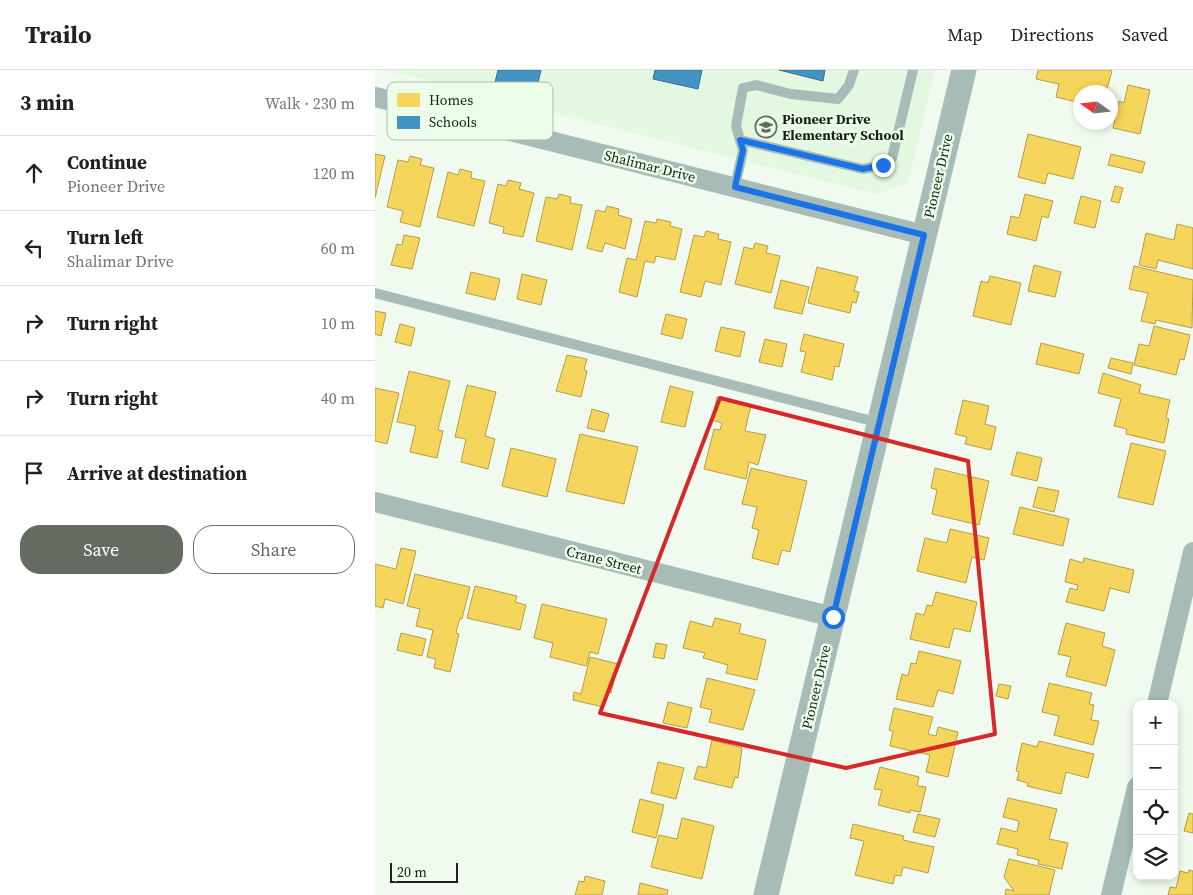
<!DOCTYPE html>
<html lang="en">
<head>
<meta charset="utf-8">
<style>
  :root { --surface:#fff; --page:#f2f2f2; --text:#202124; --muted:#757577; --line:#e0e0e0; --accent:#646c62 }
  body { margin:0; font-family:"Source Serif 4",serif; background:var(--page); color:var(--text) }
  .controls { position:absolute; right:15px; bottom:15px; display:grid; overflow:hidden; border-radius:10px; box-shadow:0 2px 8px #0003 }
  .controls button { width:45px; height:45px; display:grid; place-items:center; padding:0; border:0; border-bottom:1px solid var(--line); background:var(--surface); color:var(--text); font:25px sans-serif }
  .compass { position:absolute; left:698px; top:15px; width:45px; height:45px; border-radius:50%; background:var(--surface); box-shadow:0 2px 8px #0003; rotate:284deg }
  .scale { position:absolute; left:15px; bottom:12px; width:68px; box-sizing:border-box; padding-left:5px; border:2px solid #182017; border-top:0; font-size:14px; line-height:18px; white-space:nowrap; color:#182017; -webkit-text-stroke:4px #ecfeea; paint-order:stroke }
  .stop { position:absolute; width:15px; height:15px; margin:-11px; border:4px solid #1a73e8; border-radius:50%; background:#fff }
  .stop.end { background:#1a73e8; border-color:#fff; box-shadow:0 1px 5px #0008 }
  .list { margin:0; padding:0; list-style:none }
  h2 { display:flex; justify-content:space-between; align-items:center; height:65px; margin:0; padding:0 20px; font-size:21px }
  h2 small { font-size:16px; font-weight:400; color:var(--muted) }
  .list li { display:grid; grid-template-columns:32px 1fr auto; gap:15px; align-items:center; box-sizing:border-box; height:75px; padding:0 20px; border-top:1px solid var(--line) }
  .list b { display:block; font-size:19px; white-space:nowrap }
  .list p { margin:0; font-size:16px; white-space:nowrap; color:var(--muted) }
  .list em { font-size:16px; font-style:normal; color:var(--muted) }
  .actions { display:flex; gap:10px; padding:15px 20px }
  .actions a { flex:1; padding:11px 0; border:1px solid var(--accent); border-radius:20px; text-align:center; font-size:18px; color:var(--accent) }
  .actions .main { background:var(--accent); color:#fff }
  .icon { flex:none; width:28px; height:28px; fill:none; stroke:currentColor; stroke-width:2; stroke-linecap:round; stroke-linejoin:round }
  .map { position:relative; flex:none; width:818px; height:825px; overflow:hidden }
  header { display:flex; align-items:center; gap:30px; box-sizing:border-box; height:70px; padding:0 25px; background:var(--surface); border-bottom:1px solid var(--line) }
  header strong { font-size:24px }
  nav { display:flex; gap:28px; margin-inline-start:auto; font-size:18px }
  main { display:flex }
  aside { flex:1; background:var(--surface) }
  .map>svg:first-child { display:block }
  .built { fill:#e4f8e1 }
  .homes { fill:#f6d55c; stroke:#b39f47 }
  .schools { fill:#4393c3; stroke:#36708f }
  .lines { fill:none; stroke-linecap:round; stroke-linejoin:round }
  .service { stroke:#a7bcb6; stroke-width:10 }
  .minor { stroke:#a7bcb6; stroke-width:20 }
  .tertiary { stroke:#a7bcb6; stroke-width:25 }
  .route { stroke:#1a73e8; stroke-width:6 }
  .marked { fill:none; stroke:#d62828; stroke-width:4; stroke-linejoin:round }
  .labels { text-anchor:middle; stroke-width:5; stroke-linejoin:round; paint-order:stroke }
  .poi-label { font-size:14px; font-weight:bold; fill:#182017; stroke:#ecfeea; text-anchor:start }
  .street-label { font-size:14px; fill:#182017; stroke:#ecfeea }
  .key { fill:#ecfeea; stroke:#acbbab; stroke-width:1 }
  .key-label { font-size:14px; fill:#182017 }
</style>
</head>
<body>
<header>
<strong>Trailo</strong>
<nav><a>Map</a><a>Directions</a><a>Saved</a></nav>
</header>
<main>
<aside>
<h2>3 min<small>Walk · 230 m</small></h2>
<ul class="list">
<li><svg class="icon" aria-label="ahead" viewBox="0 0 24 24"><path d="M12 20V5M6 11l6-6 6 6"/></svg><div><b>Continue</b><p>Pioneer Drive</p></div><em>120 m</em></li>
<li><svg class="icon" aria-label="left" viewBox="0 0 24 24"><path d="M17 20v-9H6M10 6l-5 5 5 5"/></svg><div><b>Turn left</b><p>Shalimar Drive</p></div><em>60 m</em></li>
<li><svg class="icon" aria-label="right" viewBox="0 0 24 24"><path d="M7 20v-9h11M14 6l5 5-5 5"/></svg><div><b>Turn right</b></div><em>10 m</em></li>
<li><svg class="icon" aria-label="right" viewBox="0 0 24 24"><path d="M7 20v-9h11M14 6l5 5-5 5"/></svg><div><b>Turn right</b></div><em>40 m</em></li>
<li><svg class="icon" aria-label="arrive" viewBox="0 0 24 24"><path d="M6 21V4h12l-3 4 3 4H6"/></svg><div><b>Arrive at destination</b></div></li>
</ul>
<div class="actions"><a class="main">Save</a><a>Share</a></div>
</aside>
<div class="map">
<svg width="818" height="825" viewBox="0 0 818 825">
  <rect width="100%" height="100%" fill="#f0faee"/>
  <path class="built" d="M 10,0 L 560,0 L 533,113 L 502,124 Z"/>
  <path class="homes" d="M 663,0 L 735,0 L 737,1 L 731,22 L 706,22 L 706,33 L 681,27 L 684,14 L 661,9 Z
    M 753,15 L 775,20 L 765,64 L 738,58 L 744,31 L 749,33 Z
    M 653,64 L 706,77 L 698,109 L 673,103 L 670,114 L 643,107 Z
    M 0,84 L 10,86 L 0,128 Z
    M 736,84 L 770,92 L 767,103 L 733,95 Z
    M 35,86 L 47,89 L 45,95 L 59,98 L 45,157 L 25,152 L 28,141 L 12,137 L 23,90 L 33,92 Z
    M 85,99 L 97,102 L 96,108 L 110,111 L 99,156 L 62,147 L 73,102 L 83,105 Z
    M 133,110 L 146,113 L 144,119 L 159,123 L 148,167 L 128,163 L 129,157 L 114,153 L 123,114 L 131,116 Z
    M 740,116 L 748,118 L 744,133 L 736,131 Z
    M 184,124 L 196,127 L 195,133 L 207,135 L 197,180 L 161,171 L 171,127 L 182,129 Z
    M 650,124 L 678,131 L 673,148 L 667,146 L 661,171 L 632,164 L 636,146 L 644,148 Z
    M 706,126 L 726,131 L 720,158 L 699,153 Z
    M 232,136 L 244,139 L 243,145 L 257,149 L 250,179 L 230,173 L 227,182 L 212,178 L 221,140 L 230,142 Z
    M 282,149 L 296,152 L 295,156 L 307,159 L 300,190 L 281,186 L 279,193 L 270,191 L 262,227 L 244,222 L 252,188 L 261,190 L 270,151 L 281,153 Z
    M 802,154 L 818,158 L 818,199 L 783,190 L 781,199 L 764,195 L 771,163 L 799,170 Z
    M 331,161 L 344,164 L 343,169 L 356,172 L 346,215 L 330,211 L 326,227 L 305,222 L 319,165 L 329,167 Z
    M 29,165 L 45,168 L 37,199 L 16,195 L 22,174 L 27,175 Z
    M 380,173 L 393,176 L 391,183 L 405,186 L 396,223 L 360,214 L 369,177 L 378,179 Z
    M 659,195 L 686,202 L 680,227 L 653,221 Z
    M 759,196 L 818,210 L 817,258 L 781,250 L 780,254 L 766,251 L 773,223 L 754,219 Z
    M 442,197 L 483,207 L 479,221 L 484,222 L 481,233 L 477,232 L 475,243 L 433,233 Z
    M 96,202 L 125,209 L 120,230 L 91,223 Z
    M 147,204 L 172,210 L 166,235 L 142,229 Z
    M 615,206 L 646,213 L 636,255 L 598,246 L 606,211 L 613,213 Z
    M 406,210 L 434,217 L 427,244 L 399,238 Z
    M 0,241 L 11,243 L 6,266 L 0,264 Z
    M 291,244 L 312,249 L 307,269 L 286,264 Z
    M 25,254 L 40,258 L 36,276 L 20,272 Z
    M 779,256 L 815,265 L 809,290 L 805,289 L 801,305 L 759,295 L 764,274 L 774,276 Z
    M 346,257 L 370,262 L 365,287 L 340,281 Z
    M 429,264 L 469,274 L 464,297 L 460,296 L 457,310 L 426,302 L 431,282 L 425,281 Z
    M 390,269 L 412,274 L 407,297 L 384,292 Z
    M 666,273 L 709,284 L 704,304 L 661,294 Z
    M 192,285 L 212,289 L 209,300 L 212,301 L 206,327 L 181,321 Z
    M 736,288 L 758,293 L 756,304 L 733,298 Z
    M 34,301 L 75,311 L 63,360 L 68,361 L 62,388 L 35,382 L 41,356 L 22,352 Z
    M 728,303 L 766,315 L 764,323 L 795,330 L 791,348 L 794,349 L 789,373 L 751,364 L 752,359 L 739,356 L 746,329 L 723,323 Z
    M 92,315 L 121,322 L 110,366 L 120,369 L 113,399 L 86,392 L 91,369 L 80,367 Z
    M 295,316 L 318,322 L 310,357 L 286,352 Z
    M 0,318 L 24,323 L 12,374 L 0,371 Z
    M 342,327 L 376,335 L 370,361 L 391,365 L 383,395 L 374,392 L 371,409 L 329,399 L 339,359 L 345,360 L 347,353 L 337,350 Z
    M 588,330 L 614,336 L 610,354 L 621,357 L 616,380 L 590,374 L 592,367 L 580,364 Z
    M 217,339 L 234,344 L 229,362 L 212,358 Z
    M 205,364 L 263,377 L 249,434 L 191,421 Z
    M 756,373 L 791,381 L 778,435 L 743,427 Z
    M 136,378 L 181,389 L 172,427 L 127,416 Z
    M 642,382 L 667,388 L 662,411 L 636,405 Z
    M 376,398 L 432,411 L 415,482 L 407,480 L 403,495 L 377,488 L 384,460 L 377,458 L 382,437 L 367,434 Z
    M 560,398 L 614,411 L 604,455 L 557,444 L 562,420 L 556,418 Z
    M 663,417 L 684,421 L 679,442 L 658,437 Z
    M 645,437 L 694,449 L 688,476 L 638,464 Z
    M 575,459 L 614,468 L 609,490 L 597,487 L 591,513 L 542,501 L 550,468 L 572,473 Z
    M 26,478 L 41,481 L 28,534 L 10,529 L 8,538 L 0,536 L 0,494 L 21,499 Z
    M 709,488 L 759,500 L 754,523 L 735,518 L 729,541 L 691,532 L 695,518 L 702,520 L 703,515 L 690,512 L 695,489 L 708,493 Z
    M 40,504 L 95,517 L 87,549 L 85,548 L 81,563 L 84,564 L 75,602 L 59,598 L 61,589 L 52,587 L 58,560 L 41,556 L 45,539 L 32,536 Z
    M 100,516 L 142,526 L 140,532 L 151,535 L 145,560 L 92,548 Z
    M 561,522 L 602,532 L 595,562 L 579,558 L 574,578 L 535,569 L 541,543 L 549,545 L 552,535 L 557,536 Z
    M 167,534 L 232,549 L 223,584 L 215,582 L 211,596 L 175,587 L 178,573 L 159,568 Z
    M 340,548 L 366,554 L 364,563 L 391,570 L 382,610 L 351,603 L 353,595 L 328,588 L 330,583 L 308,578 L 315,551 L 337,557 Z
    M 691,553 L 730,563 L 727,576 L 740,580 L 731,616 L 691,606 L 696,587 L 683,584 Z
    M 26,563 L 51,569 L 47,586 L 22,580 Z
    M 281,573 L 292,575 L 289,589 L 278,587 Z
    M 544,581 L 586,591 L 578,624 L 563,620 L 558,637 L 521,629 L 527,604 L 533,606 L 536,593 L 541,594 Z
    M 215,587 L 243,594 L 236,623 L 232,622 L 228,637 L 198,630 L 199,622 L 206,624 Z
    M 332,608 L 380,620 L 368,660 L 334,652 L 337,640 L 325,637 Z
    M 674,613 L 717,623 L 714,634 L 719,635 L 716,650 L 724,651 L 718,675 L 679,665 L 684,646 L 667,642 Z
    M 624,614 L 636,616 L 633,629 L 621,626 Z
    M 293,632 L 317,638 L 312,658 L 288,653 Z
    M 519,638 L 558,647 L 553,664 L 561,666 L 563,657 L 583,662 L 573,707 L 551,702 L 555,685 L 515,676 L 518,661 L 514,660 Z
    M 337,670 L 367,678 L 363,708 L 360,707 L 357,718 L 319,709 L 323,696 L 331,698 Z
    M 664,671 L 719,684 L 713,708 L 691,702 L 686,724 L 652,716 L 653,713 L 642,710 L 644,702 L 641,701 L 647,673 L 662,677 Z
    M 283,692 L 309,698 L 301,729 L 276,723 Z
    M 505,697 L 544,707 L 542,716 L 551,717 L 545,742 L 535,740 L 535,743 L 503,735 L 507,720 L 499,719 Z
    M 633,728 L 682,739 L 674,769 L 693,773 L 687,799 L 663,794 L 664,790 L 642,785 L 643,779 L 622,774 L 626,758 L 642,762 L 644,751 L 628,747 Z
    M 265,729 L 289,735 L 281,768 L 257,762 Z
    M 814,743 L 818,744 L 818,763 L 809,761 Z
    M 543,744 L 565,749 L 560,767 L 538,762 Z
    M 307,748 L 339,756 L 327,809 L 276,797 L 284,765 L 302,769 Z
    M 478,754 L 529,766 L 528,770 L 559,777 L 553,803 L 528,797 L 526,806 L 520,805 L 518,814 L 480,805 L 489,771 L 475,768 Z
    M 634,789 L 680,800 L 674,825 L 630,825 L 631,819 L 639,821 L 629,807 Z
    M 814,800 L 818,801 L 818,825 L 793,825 L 795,817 L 801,818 L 805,801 L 813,803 Z
    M 210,806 L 230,811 L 227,825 L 200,825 L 204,811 L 209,812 Z
    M 265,813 L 293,820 L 292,825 L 263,825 Z"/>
  <path class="schools" d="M 123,0 L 166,0 L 160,26 L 119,16 Z
    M 280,0 L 327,0 L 323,19 L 278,9 Z
    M 404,0 L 450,0 L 448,11 Z"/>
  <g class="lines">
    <path class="service" d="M 479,0 L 474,15 L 463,29 L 416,24 L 381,15 L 368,18 L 361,56 L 365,70 L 488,99 L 508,95 L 517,88 L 538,0
      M 360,117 L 368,80 L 365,70
      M 0,223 L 505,353"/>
    <path class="minor" d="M 0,27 L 549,165
      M 0,432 L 458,547
      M 782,634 L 818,482
      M 736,825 L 762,717"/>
    <path class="tertiary" d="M 391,825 L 589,0"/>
  </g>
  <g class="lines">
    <path class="route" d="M 458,547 L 549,165 L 360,117 L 368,80 L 365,70 L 488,99 L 508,95"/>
  </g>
  <path class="marked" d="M 345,328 L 593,391 L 620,664 L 471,698 L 225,643 Z"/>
  <defs>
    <g id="school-ring" transform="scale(1.125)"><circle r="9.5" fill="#ecfeea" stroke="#646c62" stroke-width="1.5"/><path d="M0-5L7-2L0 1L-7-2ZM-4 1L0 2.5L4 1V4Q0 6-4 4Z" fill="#646c62"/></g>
  </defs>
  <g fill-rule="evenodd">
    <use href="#school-ring" x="391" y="57"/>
  </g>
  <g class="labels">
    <g class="poi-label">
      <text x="407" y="54">Pioneer Drive<tspan x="407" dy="16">Elementary School</tspan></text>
    </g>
    <g class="street-label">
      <text transform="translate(275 96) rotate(14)" y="5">Shalimar Drive</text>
      <text transform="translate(563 106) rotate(-77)" y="5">Pioneer Drive</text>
      <text transform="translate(229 490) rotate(14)" y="5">Crane Street</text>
      <text transform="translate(441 617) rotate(-77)" y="5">Pioneer Drive</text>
    </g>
  </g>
  <rect x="12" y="12" width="166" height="58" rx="8" class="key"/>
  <rect x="22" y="23" width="23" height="14" fill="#f6d55c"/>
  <rect x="22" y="46" width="23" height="13" fill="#4393c3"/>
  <g class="key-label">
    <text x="54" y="35">Homes</text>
    <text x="54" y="57">Schools</text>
  </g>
</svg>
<div class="controls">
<button>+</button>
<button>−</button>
<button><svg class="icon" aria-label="locate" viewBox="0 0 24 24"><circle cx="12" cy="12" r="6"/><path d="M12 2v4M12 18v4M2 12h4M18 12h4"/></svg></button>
<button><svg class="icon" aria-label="layers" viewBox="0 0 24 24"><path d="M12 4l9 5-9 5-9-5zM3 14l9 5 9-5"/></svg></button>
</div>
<svg class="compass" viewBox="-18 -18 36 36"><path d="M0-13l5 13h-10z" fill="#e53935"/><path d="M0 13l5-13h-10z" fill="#757577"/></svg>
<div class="scale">20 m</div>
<div class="stop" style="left:458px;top:547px"></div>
<div class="stop end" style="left:508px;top:95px"></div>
</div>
</main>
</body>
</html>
